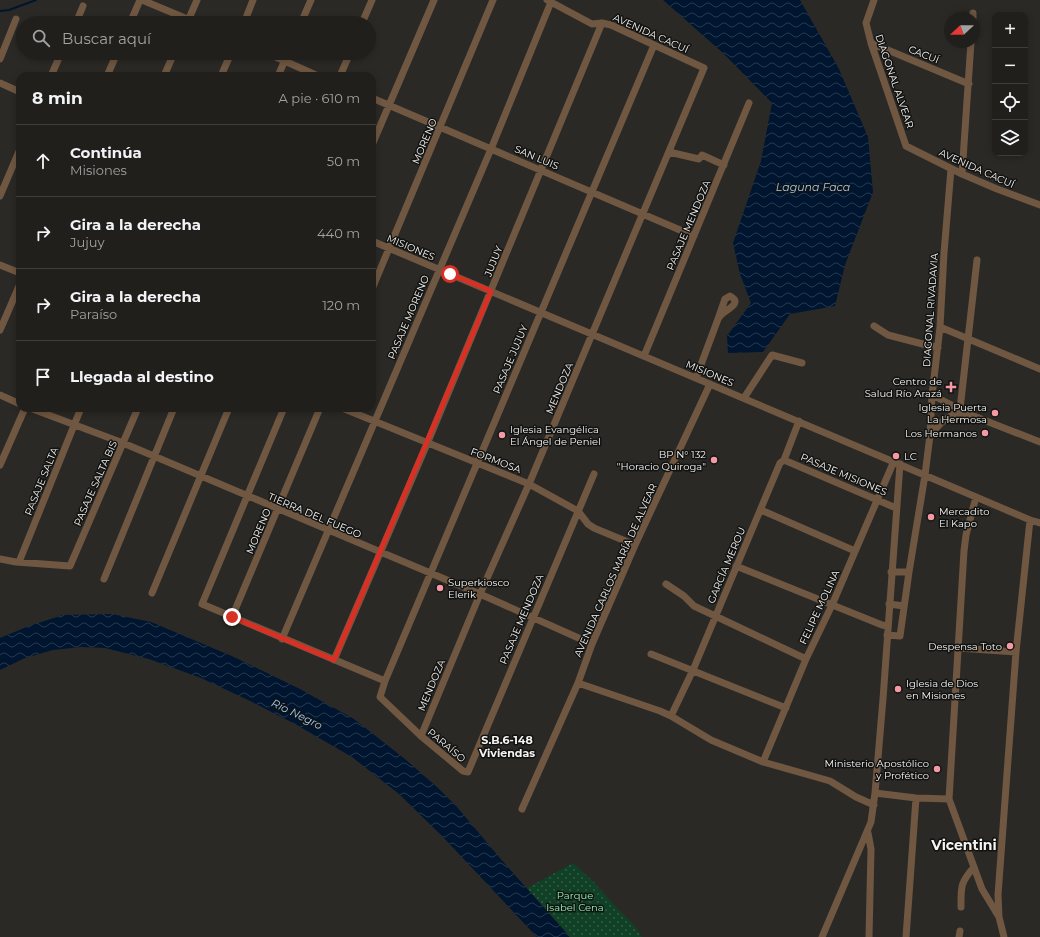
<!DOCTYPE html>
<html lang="es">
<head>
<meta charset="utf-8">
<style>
  :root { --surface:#201f1c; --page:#282725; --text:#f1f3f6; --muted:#a2a2a3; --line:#3d3d3b }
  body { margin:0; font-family:Montserrat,sans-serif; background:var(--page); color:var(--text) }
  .controls { position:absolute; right:12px; top:12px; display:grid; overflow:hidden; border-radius:8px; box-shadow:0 2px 6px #0003 }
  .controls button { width:36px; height:36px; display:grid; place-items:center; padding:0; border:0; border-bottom:1px solid var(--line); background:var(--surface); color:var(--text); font:20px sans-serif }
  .compass { position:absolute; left:944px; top:12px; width:36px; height:36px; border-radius:50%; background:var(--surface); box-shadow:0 2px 6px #0003; rotate:248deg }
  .stop { position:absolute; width:12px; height:12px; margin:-9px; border:3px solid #d93025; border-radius:50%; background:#fff }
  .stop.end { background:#d93025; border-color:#fff; box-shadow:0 1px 4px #0008 }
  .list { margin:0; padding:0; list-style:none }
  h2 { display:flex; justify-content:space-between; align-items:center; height:52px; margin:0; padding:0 16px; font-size:17px }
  h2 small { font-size:13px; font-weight:400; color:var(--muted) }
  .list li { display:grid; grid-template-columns:26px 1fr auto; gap:12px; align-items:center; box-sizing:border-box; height:72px; padding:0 16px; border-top:1px solid var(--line) }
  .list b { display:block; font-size:15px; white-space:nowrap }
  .list p { margin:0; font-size:13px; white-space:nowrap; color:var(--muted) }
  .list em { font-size:13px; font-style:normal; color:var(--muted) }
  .icon { flex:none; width:22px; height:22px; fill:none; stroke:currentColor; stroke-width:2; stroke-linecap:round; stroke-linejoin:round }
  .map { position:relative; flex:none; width:1040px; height:937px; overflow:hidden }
  .search { position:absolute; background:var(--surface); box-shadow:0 2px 6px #0003; left:16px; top:16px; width:360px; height:44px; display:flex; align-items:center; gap:10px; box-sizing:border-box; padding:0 14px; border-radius:22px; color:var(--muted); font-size:15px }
  .panel { position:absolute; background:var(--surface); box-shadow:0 2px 6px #0003; left:16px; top:72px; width:360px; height:340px; border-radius:12px }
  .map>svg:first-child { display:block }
  .park { fill:url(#park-dots) }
  .water { fill:url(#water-waves) }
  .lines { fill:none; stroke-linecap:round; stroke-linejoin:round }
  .stream { stroke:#00152f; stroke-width:2 }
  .minor { stroke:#6f5741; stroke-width:7 }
  .route { stroke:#d93025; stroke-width:5 }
  .poi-dot { fill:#f49aa4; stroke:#121211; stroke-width:1.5 }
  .labels { text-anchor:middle; stroke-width:3; stroke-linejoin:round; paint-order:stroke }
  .street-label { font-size:10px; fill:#f4f4f2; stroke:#121211 }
  .poi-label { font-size:10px; fill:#f4f4f2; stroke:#121211; text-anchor:end }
  .park-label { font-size:10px; fill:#8ff6b4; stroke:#121211 }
  .water-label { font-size:11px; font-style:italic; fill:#9dc9f7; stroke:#121211 }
  .neighbourhood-label { font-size:11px; font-weight:bold; fill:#f4f4f2; stroke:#121211 }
  .district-label { font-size:14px; font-weight:bold; fill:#f4f4f2; stroke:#121211 }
</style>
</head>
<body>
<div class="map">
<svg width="1040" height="937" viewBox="0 0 1040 937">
  <defs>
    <pattern id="park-dots" width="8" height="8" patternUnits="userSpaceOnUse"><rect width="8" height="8" fill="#104025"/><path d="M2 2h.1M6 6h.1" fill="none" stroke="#335c45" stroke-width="1.8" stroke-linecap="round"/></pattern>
    <pattern id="water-waves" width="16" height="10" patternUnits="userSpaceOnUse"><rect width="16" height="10" fill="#00152f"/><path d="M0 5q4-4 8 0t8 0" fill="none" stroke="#26384e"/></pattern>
  </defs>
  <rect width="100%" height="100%" fill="#2a2926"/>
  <path class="park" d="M 573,863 L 594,882 L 617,908 L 635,926 L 642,937 L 570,937 L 566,932 L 527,888 Z"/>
  <path class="water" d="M 663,0 L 800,0 L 839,69 L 868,137 L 873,192 L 845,265 L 835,306 L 790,314 L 763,352 L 728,353 L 727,336 L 751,303 L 740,274 L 733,243 L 761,161 L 772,103 L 723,53 Z
    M 112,614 L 151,622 L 234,657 L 300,689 L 354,719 L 405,759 L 437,787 L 457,807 L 499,857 L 570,937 L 537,937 L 443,837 L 399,794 L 352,757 L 295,724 L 248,700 L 201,678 L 149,659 L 105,648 L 81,647 L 53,650 L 25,658 L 0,670 L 0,638 L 29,626 L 63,615 Z"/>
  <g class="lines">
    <path class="stream" d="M 0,11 L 9,10 L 36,0"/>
    <path class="minor" d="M 142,0 L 197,23
      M 874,0 L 866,23 L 871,43 L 906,146 L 962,174 L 997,189 L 1040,205
      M 973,18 L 973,13
      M 76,23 L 83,6
      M 130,23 L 140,0
      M 187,23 L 197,0
      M 244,23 L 253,0
      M 301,23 L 311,0
      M 362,23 L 372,0
      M 871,43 L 969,84
      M 267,53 L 318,76
      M 0,59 L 16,19
      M 51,76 L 61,53
      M 107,76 L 117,53
      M 164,76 L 174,53
      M 221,76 L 231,53
      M 278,76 L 288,53
      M 340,76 L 350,53
      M 0,83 L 20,92
      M 372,98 L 694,236
      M 372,145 L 434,0
      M 669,152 L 699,159 L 702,155 L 724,165
      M 962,174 L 971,42
      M 0,196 L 20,149
      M 372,241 L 882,457 L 976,497 L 1030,520 L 1040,523
      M 0,265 L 20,273
      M 372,289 L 493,0
      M 874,326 L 888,335 L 938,348
      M 940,327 L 1040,369
      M 0,330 L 20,284
      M 644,356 L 749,103
      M 696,378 L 718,319 C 719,317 721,315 722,314 C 727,309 743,303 730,296 L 725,299 L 718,319
      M 0,395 L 20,404
      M 932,395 L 971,415 L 1040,442
      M 744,398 L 772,355 L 802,363
      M 30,408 L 123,443 L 480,594 L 592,644
      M 284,408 L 202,604 L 385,681 L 380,697 L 421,736 L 463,771 L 468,772 L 594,474
      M 342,408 L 529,484 L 578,511 L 588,524 L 594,528 L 635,545
      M 960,409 L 977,260
      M 930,435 L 942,422 L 954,414 L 968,415
      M 784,460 L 896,508
      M 0,465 L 25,408
      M 976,497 L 966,535 L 964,551 L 949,799 L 982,889 L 999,917
      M 761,510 L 855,551
      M 0,559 L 16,562 L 70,566 L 138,408
      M 19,562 L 81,408
      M 736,566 L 882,625 L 887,626
      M 891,572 L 909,572
      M 104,579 L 174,408
      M 666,584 L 684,596 L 694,606 L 806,659
      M 152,593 L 229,408
      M 889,604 L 904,606
      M 232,617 L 320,408
      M 887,635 L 900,636 L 909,572 L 925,475 L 930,435 L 932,395 L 940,327 L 944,253 L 951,169
      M 282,639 L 491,149 L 551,2
      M 958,648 L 1016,652
      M 651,654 L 786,708
      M 334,660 L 427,444 L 602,23
      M 385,681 L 654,45
      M 578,683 L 660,711 L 671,716 L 711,740 L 763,762 L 830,781 L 856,797 L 874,805
      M 671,716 L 693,670 L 780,463 L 784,460 L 799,421
      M 421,736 L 480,594 L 529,484 L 704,68 L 611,25 L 602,23 L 592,24 L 547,0
      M 763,762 L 806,659 L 832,605 L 894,461
      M 875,793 L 916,798 L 949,799
      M 522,809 L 578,683 L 592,644 L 635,545 L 710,384
      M 868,833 L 871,849 L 869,937
      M 961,907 C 961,887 960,883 974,867
      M 822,937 L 871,822 L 875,793 L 883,699 L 900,464
      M 906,937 L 916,798
      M 959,937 L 960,931
      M 1004,937 L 999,917 L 998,895 L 1016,652 L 1030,520"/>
  </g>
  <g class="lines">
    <path class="route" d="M 232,617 L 334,660 L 491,291 L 450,274"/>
  </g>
  <g class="poi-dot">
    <path d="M949 381h4v4h4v4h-4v4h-4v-4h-4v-4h4z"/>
    <circle cx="995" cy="413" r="4"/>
    <circle cx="985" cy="433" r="4"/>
    <circle cx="502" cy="435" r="4"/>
    <circle cx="896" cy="456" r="4"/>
    <circle cx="714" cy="460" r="4"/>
    <circle cx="931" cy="517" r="4"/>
    <circle cx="440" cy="588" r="4"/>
    <circle cx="1010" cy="646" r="4"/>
    <circle cx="898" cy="689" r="4"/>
    <circle cx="937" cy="769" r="4"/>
  </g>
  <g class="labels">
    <g class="street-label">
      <text transform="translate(651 33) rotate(24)" y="4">AVENIDA CACUÍ</text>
      <text transform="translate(924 54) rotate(22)" y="4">CACUÍ</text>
      <text transform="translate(895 81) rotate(71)" y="4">DIAGONAL ALVEAR</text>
      <text transform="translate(424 141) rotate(-67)" y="4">MORENO</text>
      <text transform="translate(537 157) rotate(23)" y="4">SAN LUIS</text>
      <text transform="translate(977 168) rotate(24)" y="4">AVENIDA CACUÍ</text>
      <text transform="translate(688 225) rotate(-67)" y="4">PASAJE MENDOZA</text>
      <text transform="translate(411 247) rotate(23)" y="4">MISIONES</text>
      <text transform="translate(493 261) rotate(-68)" y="4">JUJUY</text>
      <text transform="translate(930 310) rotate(-86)" y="4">DIAGONAL RIVADAVIA</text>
      <text transform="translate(408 317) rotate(-67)" y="4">PASAJE MORENO</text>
      <text transform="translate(510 359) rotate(-67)" y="4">PASAJE JUJUY</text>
      <text transform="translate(710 373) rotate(23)" y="4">MISIONES</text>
      <text transform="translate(559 388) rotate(-67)" y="4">MENDOZA</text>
      <text transform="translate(496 460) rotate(21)" y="4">FORMOSA</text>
      <text transform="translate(844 474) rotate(23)" y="4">PASAJE MISIONES</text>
      <text transform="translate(41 481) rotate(-68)" y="4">PASAJE SALTA</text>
      <text transform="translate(95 483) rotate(-66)" y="4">PASAJE SALTA BIS</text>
      <text transform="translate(315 515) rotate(23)" y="4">TIERRA DEL FUEGO</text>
      <text transform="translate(258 531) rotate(-67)" y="4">MORENO</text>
      <text transform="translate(726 565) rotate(-67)" y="4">GARCÍA MEROU</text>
      <text transform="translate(615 570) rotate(-66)" y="4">AVENIDA CARLOS MARÍA DE ALVEAR</text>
      <text transform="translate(819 607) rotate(-65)" y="4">FELIPE MOLINA</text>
      <text transform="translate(521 619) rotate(-67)" y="4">PASAJE MENDOZA</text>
      <text transform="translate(431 685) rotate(-67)" y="4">MENDOZA</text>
      <text transform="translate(447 745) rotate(40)" y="4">PARAÍSO</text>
    </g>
    <g class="poi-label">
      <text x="942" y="385">Centro de<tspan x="942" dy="12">Salud Río Arazá</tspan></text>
      <text x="987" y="411">Iglesia Puerta<tspan x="987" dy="12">La Hermosa</tspan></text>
      <text x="510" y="433" text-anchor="start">Iglesia Evangélica<tspan x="510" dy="12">El Ángel de Peniel</tspan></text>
      <text x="977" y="437">Los Hermanos</text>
      <text x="706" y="458">BP N° 132<tspan x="706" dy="12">"Horacio Quiroga"</tspan></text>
      <text x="904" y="460" text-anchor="start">LC</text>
      <text x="939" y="515" text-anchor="start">Mercadito<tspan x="939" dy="12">El Kapo</tspan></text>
      <text x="448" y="586" text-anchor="start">Superkiosco<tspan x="448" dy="12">Elerik</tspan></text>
      <text x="1002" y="650">Despensa Toto</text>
      <text x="906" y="687" text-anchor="start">Iglesia de Dios<tspan x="906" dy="12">en Misiones</tspan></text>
      <text x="929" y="767">Ministerio Apostólico<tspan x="929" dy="12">y Profético</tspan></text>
    </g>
    <g class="park-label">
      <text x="575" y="899">Parque<tspan x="575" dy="12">Isabel Cena</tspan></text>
    </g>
    <g class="water-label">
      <text x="813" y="191">Laguna Faca</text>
      <text transform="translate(297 714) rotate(26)" y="4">Río Negro</text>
    </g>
    <g class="neighbourhood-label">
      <text x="507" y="744">S.B.6-148<tspan x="507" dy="13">Viviendas</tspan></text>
    </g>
    <g class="district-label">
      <text x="964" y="850">Vicentini</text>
    </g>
  </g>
</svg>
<div class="controls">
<button>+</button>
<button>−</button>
<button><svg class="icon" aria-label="locate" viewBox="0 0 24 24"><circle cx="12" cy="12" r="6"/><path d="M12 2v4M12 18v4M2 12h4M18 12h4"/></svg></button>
<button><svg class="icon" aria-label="layers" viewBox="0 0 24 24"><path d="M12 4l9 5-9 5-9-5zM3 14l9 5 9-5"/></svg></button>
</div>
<svg class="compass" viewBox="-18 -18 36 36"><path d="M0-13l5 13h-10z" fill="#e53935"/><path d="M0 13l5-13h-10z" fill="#a2a2a3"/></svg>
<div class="stop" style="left:450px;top:274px"></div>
<div class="stop end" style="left:232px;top:617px"></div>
<div class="search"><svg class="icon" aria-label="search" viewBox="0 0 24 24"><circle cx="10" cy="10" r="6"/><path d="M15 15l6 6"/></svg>Buscar aquí</div>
<section class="panel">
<h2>8 min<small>A pie · 610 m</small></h2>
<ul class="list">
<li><svg class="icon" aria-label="ahead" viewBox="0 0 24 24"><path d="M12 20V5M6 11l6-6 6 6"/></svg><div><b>Continúa</b><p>Misiones</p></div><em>50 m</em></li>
<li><svg class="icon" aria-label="right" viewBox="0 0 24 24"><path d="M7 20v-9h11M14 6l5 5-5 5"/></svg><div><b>Gira a la derecha</b><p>Jujuy</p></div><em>440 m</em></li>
<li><svg class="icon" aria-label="right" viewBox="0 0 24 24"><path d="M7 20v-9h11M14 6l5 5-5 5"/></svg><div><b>Gira a la derecha</b><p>Paraíso</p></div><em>120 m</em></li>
<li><svg class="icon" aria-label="arrive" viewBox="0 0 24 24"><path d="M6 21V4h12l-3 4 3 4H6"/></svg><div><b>Llegada al destino</b></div></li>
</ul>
</section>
</div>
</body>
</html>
